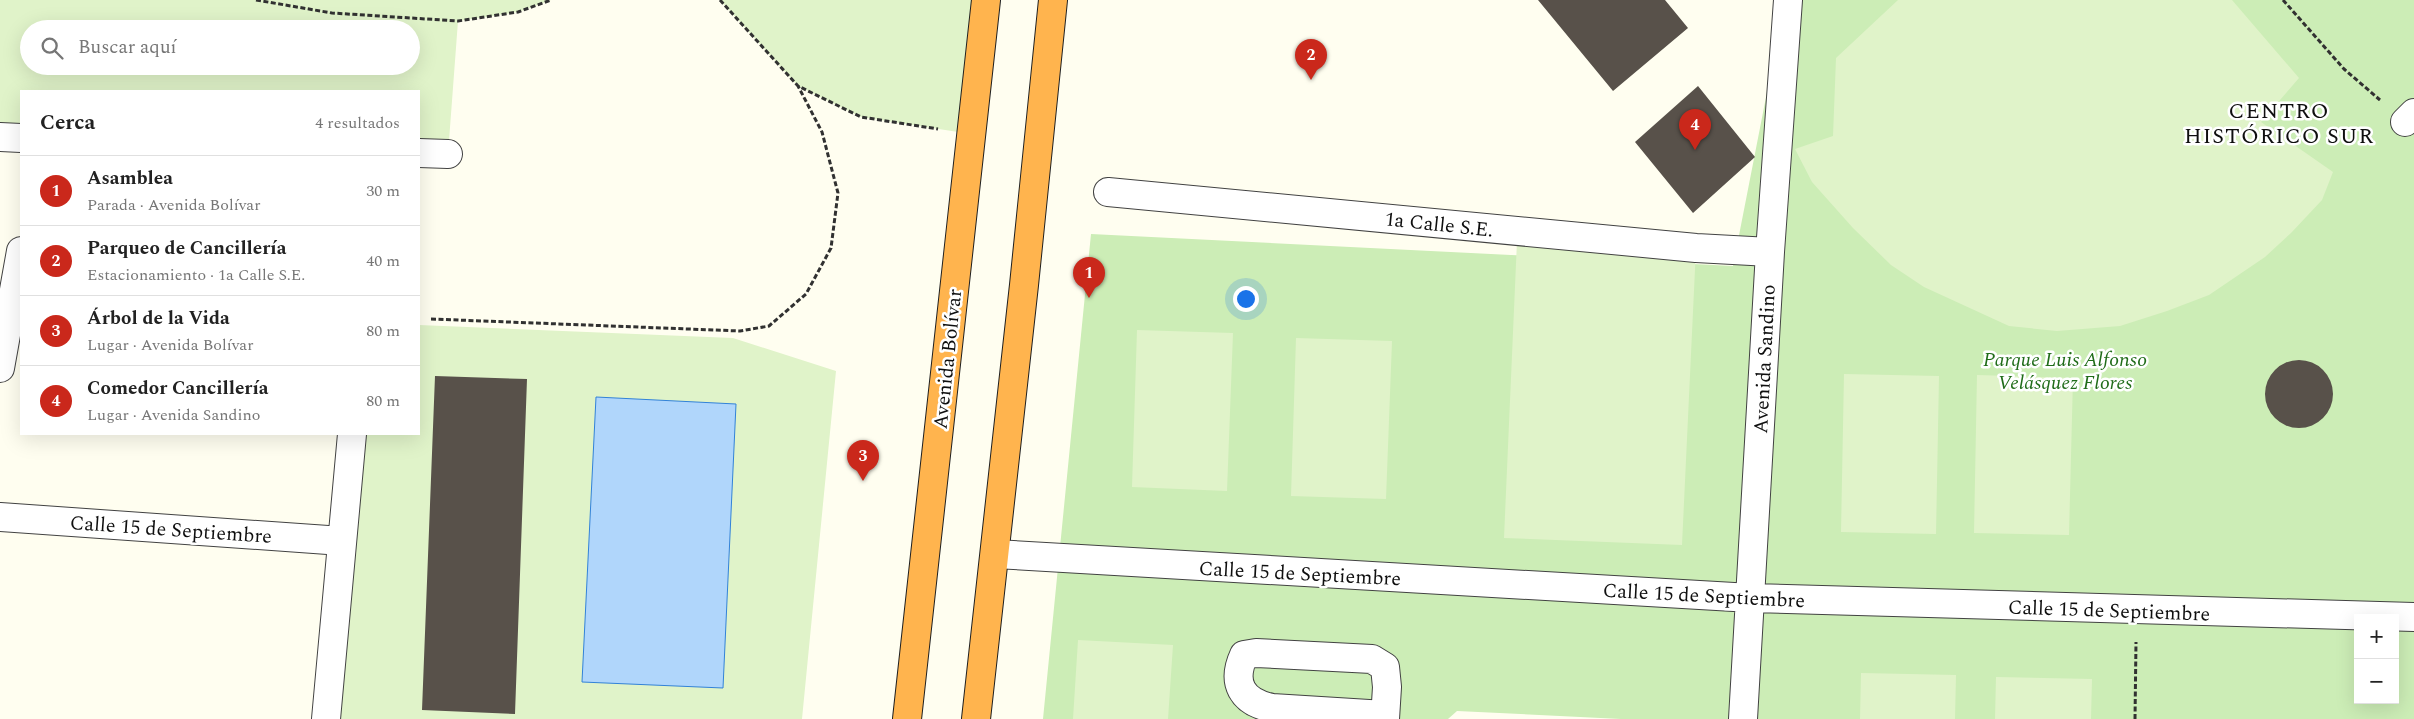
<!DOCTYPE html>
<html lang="es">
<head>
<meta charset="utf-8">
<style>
  :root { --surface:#fff; --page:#f2f2f2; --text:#222; --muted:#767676; --line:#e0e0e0; --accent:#ca281b }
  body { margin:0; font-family:Spectral,serif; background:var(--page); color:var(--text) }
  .controls { position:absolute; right:15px; bottom:15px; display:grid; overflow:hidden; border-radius:0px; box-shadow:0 5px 20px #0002 }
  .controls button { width:45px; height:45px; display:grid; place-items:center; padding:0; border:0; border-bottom:1px solid var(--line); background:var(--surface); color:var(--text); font:25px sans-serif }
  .you { position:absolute; left:1245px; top:298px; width:18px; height:18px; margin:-12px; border:4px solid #fff; border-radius:50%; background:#1a73e8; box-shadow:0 0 0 8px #1a73e833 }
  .badge { display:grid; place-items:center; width:32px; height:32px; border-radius:50%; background:var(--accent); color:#fff; font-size:16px; font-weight:700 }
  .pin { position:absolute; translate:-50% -41px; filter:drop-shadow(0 1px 2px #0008) }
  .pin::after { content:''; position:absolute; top:26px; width:18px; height:15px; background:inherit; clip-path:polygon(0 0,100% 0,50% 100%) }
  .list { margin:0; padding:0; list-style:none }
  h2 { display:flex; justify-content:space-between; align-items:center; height:65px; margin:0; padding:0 20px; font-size:21px }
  h2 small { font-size:16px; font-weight:400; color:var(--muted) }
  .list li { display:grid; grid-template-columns:32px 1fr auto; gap:15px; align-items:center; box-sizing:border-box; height:70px; padding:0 20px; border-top:1px solid var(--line) }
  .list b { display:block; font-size:19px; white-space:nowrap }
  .list p { margin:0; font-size:16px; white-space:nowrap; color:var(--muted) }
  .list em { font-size:16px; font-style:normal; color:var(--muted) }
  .icon { flex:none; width:28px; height:28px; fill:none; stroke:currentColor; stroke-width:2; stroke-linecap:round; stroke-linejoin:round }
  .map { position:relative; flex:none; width:2414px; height:719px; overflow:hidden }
  .search { position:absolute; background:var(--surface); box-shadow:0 5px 20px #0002; left:20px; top:20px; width:400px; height:55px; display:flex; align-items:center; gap:12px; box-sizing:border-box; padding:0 18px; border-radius:28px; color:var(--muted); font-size:19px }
  .panel { position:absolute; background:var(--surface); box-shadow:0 5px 20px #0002; left:20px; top:90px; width:400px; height:345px; border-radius:0px }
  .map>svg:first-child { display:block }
  .green { fill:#ccedb6; fill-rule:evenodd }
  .pitch { fill:#e0f3c9; fill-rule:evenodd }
  .water { fill:#b0d6fb; stroke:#3282d8 }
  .building { fill:#58514a }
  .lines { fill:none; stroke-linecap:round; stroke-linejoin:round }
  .minor-casing { stroke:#424242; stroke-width:30 }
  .highway-casing { stroke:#202020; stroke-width:30 }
  .path { stroke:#313131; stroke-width:3; stroke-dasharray:5 2.5; stroke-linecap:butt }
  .minor { stroke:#fff; stroke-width:28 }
  .highway { stroke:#ffb44e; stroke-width:28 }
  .labels { text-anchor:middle; stroke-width:5; stroke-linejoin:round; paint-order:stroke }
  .street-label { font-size:20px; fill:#0f0f0f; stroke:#fff }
  .park-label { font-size:20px; font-style:italic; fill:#206c19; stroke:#fff }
  .quarter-label { font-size:22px; letter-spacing:1px; fill:#0f0f0f; stroke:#fff }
</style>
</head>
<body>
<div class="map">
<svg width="2414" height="719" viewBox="0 0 2414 719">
  <rect width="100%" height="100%" fill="#fffef0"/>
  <path class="green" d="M 1785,0 L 2414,0 L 2414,719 L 1621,719 L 1457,711 L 1448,719 L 1043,719 L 1091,234 L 1733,266 ZM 2358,618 L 2395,618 L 2395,700 L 2358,700 Z"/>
  <path class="pitch" d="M 0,0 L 551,0 L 518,12 L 458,21 L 448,154 L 419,153 L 419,91 L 21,91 L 21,138 L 0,137 ZM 29,29 L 411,29 L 411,66 L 29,66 Z
    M 720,0 L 986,0 L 971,134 L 861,117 L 798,86 Z
    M 1898,0 L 2232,0 L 2299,78 L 2261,122 L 2333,172 L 2322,200 L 2291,233 L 2265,257 L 2209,295 L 2167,311 L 2120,326 L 2057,331 L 2009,326 L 1924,287 L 1891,265 L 1853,228 L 1812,182 L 1795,149 L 1833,136 L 1836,58 Z
    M 1517,241 L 1696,248 L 1682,545 L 1504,538 Z
    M 419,325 L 733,338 L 836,371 L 802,719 L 336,719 L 352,434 L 419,434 Z
    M 1137,330 L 1233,333 L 1227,491 L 1132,487 Z
    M 1296,338 L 1392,341 L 1386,499 L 1291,496 Z
    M 1844,374 L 1939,376 L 1936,534 L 1841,532 Z
    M 1977,375 L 2073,378 L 2069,535 L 1974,533 Z
    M 1078,640 L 1173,645 L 1168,719 L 1073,719 Z
    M 1861,673 L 1956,675 L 1955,719 L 1860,719 Z
    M 1996,677 L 2092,679 L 2091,719 L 1995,719 Z"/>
  <path class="water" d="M 596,397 L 736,404 L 723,688 L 582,682 Z"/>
  <path class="building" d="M 1538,0 L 1665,0 L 1688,28 L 1613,91 Z
    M 1698,86 L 1755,157 L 1693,213 L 1635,142 Z
    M2265 394a34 34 0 1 1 68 0a34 34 0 1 1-68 0Z
    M 435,376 L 527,379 L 515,714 L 422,710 Z"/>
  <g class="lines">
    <g class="minor-casing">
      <path id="minor" d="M 2405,122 L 2414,113
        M 0,137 L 21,138
        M 419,153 L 448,154
        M 1108,192 L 1696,248 L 1770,252
        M 0,368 L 21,251
        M 0,517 L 342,541
        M 995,554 L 1751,598 L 2414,617
        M 326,719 L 352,434
        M 1385,719 L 1387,687 L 1385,667 L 1372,659 L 1256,653 L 1244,655 C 1231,683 1242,702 1272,708 L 1385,715
        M 1743,719 L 1770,252 L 1788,0"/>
    </g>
    <g class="highway-casing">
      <path id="highway" d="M 907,719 L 986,0
        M 976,719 L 1024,285 L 1053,0"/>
    </g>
    <path class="path" d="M 256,0 L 332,13 L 458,21 L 518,12 L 551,0
      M 720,0 L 798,86 L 861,117 L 938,129
      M 2283,0 L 2344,69 L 2380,100
      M 431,319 L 740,331 L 769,326 L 806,294 L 831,248 L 838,193 L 822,132 L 798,86
      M 2135,719 L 2136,642"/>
    <use href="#minor" class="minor"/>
    <use href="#highway" class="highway"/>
  </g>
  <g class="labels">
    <g class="street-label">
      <text transform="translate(1439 224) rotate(6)" y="7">1a Calle S.E.</text>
      <text transform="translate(947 359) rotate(-84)" y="7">Avenida Bolívar</text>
      <text transform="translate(1764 359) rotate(-87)" y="7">Avenida Sandino</text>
      <text transform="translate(171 529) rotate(4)" y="7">Calle 15 de Septiembre</text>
      <text transform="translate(1300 573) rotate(3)" y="7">Calle 15 de Septiembre</text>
      <text transform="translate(1704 595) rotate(3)" y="7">Calle 15 de Septiembre</text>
      <text transform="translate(2109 610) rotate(2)" y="7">Calle 15 de Septiembre</text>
    </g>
    <g class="park-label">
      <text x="2065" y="366">Parque Luis Alfonso<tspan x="2065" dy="23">Velásquez Flores</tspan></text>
    </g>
    <g class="quarter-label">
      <text x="2279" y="118">CENTRO<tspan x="2279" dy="25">HISTÓRICO SUR</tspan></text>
    </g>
  </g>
</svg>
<div class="controls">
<button>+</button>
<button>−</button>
</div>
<div class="you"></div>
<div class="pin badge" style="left:1089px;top:298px">1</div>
<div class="pin badge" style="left:1311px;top:80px">2</div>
<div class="pin badge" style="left:863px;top:481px">3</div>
<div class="pin badge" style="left:1695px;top:150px">4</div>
<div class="search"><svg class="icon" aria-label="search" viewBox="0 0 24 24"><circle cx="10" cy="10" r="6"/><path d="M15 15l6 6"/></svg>Buscar aquí</div>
<section class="panel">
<h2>Cerca<small>4 resultados</small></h2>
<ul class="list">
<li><span class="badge">1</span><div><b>Asamblea</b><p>Parada · Avenida Bolívar</p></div><em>30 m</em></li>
<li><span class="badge">2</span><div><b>Parqueo de Cancillería</b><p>Estacionamiento · 1a Calle S.E.</p></div><em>40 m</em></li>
<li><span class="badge">3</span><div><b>Árbol de la Vida</b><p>Lugar · Avenida Bolívar</p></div><em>80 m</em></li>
<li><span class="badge">4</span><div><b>Comedor Cancillería</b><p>Lugar · Avenida Sandino</p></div><em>80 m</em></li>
</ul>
</section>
</div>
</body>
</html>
